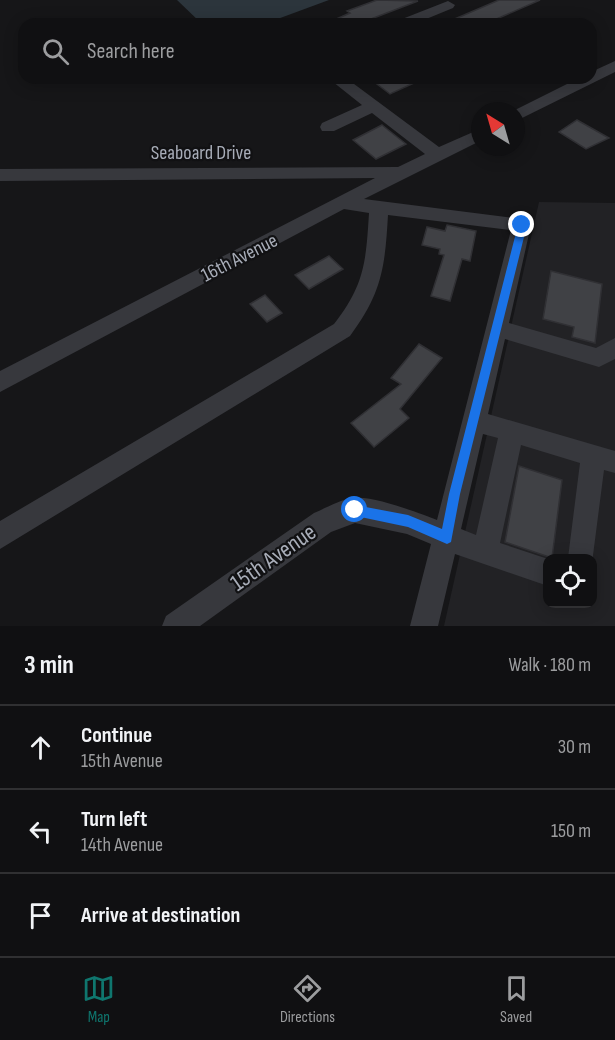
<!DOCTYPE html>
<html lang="en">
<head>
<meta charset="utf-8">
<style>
  :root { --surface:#101012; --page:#1e1e20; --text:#f1f3f6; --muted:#9c9d9f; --line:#303032; --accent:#0f766e }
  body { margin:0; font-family:"Sofia Sans Condensed",sans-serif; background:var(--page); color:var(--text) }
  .controls { position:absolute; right:18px; bottom:18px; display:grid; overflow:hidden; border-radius:12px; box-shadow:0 3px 15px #0003 }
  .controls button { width:54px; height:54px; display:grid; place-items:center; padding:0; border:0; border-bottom:2px solid var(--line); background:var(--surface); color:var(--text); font:30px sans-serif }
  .compass { position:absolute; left:471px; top:102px; width:54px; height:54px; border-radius:50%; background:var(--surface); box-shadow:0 3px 15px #0003; rotate:323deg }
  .stop { position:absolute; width:18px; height:18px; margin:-14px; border:4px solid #1a73e8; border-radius:50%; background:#fff }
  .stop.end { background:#1a73e8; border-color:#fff; box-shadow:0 2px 6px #0008 }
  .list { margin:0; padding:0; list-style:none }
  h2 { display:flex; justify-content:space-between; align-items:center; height:78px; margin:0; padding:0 24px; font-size:26px }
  h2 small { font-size:20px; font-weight:400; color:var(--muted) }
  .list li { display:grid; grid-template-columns:39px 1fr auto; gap:18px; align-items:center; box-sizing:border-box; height:84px; padding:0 24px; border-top:2px solid var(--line) }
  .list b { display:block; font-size:22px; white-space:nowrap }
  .list p { margin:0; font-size:20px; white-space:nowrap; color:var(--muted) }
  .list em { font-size:20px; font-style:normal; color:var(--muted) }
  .icon { flex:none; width:33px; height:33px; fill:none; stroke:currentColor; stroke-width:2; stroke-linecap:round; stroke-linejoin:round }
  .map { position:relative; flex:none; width:615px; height:626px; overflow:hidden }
  .search { position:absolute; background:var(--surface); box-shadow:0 3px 15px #0003; left:18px; right:18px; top:18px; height:66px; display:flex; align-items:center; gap:15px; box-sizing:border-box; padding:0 21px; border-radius:18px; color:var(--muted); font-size:22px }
  .sheet { height:330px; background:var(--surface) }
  nav { display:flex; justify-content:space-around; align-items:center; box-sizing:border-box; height:84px; border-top:2px solid var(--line); background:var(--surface); font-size:16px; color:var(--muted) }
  nav a { display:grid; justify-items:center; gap:3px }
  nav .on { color:var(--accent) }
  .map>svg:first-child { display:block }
  .built { fill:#222225; fill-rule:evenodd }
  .water { fill:#2c353c }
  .building { fill:#404145; stroke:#303034; stroke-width:1.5 }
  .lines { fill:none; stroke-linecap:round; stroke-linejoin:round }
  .minor { fill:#37383d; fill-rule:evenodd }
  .route { fill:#1a73e8 }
  .labels { text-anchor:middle; stroke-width:4.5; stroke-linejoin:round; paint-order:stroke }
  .street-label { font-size:20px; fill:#a8adb8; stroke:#111113 }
  .near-street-label { font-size:24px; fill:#a8adb8; stroke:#111113 }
</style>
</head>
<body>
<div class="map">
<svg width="615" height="626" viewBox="0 0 615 626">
  <rect width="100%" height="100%" fill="#161618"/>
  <path class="built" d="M 539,202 L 615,203 L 615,626 L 444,626 ZM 548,558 L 592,558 L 592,604 L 548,604 Z"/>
  <path class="water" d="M 177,0 L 329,0 L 264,24 L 202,24 Z"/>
  <path class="building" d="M 377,0 L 418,1 L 358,24 L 325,24 L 350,13 L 347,11 Z
    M 499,0 L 540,0 L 485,24 L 443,24 Z
    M 369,78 L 425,78 L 390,94 Z
    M 577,120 L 609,138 L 586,149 L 559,132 Z
    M 382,125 L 406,144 L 376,159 L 353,140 Z
    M 447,225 L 476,231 L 470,261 L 462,259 L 450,301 L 431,296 L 444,255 L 439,254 L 440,249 L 422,245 L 427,227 L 445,231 Z
    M 329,256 L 343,269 L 309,289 L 295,275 Z
    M 551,271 L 602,284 L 595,343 L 572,337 L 574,327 L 543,319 Z
    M 265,295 L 282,313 L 267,322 L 250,304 Z
    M 419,344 L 442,358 L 400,409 L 409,418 L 374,447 L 351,423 L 401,384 L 391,378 Z
    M 519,466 L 562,480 L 552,558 L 505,542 Z"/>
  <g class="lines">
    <path class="minor" d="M 448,1 L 455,5 L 453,8 L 414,24 L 395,24 L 397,21 Z
      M 615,61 L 615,72 L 516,121 L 516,111 L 513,111 L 579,78 L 591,78 L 591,72 Z
      M 328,78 L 346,78 L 439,147 L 480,129 L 480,141 L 364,199 L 529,220 L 531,225 L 509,323 L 596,348 L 615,338 L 615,359 L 599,367 L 505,339 L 488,414 L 615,451 L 615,473 L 604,470 L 592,563 L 592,558 L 568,558 L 580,463 L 521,445 L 500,543 L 548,559 L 548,586 L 455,554 L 438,626 L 410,626 L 431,544 L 407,534 L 355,523 L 331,532 L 200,626 L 162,626 L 166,616 L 314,513 C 326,508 341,499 354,498 C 372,495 419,513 437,520 L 511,230 L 388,215 C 385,267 382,293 350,336 L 0,549 L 0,521 L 334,324 C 365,285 366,260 369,213 L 344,209 L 0,392 L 0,371 L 375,178 L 0,181 L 0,169 L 398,167 L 425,154 L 372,113 L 334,131 L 322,131 L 320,127 L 322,123 L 362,105 ZM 483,434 L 498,438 L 476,535 L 461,529 Z"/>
  </g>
  <path class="route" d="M 522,222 L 527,225 L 460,494 L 451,542 L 447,544 L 408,527 L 351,515 L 349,510 L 355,505 L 408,515 L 442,529 L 449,494 L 518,225 Z"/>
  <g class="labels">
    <g class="street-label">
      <text x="201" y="159">Seaboard Drive</text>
      <text transform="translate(239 257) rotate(-27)" y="7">16th Avenue</text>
    </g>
    <g class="near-street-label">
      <text transform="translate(273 557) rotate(-35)" y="8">15th Avenue</text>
    </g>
  </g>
</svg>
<div class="controls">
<button><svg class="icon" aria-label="locate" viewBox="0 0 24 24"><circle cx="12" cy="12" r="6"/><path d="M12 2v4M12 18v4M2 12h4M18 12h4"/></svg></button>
</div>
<svg class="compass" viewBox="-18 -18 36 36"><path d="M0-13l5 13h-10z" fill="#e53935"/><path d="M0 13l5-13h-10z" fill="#9c9d9f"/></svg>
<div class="stop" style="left:355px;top:510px"></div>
<div class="stop end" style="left:522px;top:225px"></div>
<div class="search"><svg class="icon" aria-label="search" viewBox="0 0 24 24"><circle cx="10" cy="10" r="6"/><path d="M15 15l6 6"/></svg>Search here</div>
</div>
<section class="sheet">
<h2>3 min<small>Walk · 180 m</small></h2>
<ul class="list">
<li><svg class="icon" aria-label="ahead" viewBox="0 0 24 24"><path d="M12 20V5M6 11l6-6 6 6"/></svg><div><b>Continue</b><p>15th Avenue</p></div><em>30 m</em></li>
<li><svg class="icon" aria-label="left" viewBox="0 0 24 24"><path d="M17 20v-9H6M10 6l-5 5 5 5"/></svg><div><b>Turn left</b><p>14th Avenue</p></div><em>150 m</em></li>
<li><svg class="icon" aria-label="arrive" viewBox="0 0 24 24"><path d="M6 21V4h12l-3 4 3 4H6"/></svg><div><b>Arrive at destination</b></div></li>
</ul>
</section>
<nav>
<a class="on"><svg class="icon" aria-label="map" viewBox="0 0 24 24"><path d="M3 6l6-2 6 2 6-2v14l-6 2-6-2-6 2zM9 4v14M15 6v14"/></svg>Map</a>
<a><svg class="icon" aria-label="directions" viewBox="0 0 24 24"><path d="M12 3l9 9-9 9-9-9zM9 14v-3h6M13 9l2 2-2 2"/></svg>Directions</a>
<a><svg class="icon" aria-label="saved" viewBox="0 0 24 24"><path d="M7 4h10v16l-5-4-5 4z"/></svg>Saved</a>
</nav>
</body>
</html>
